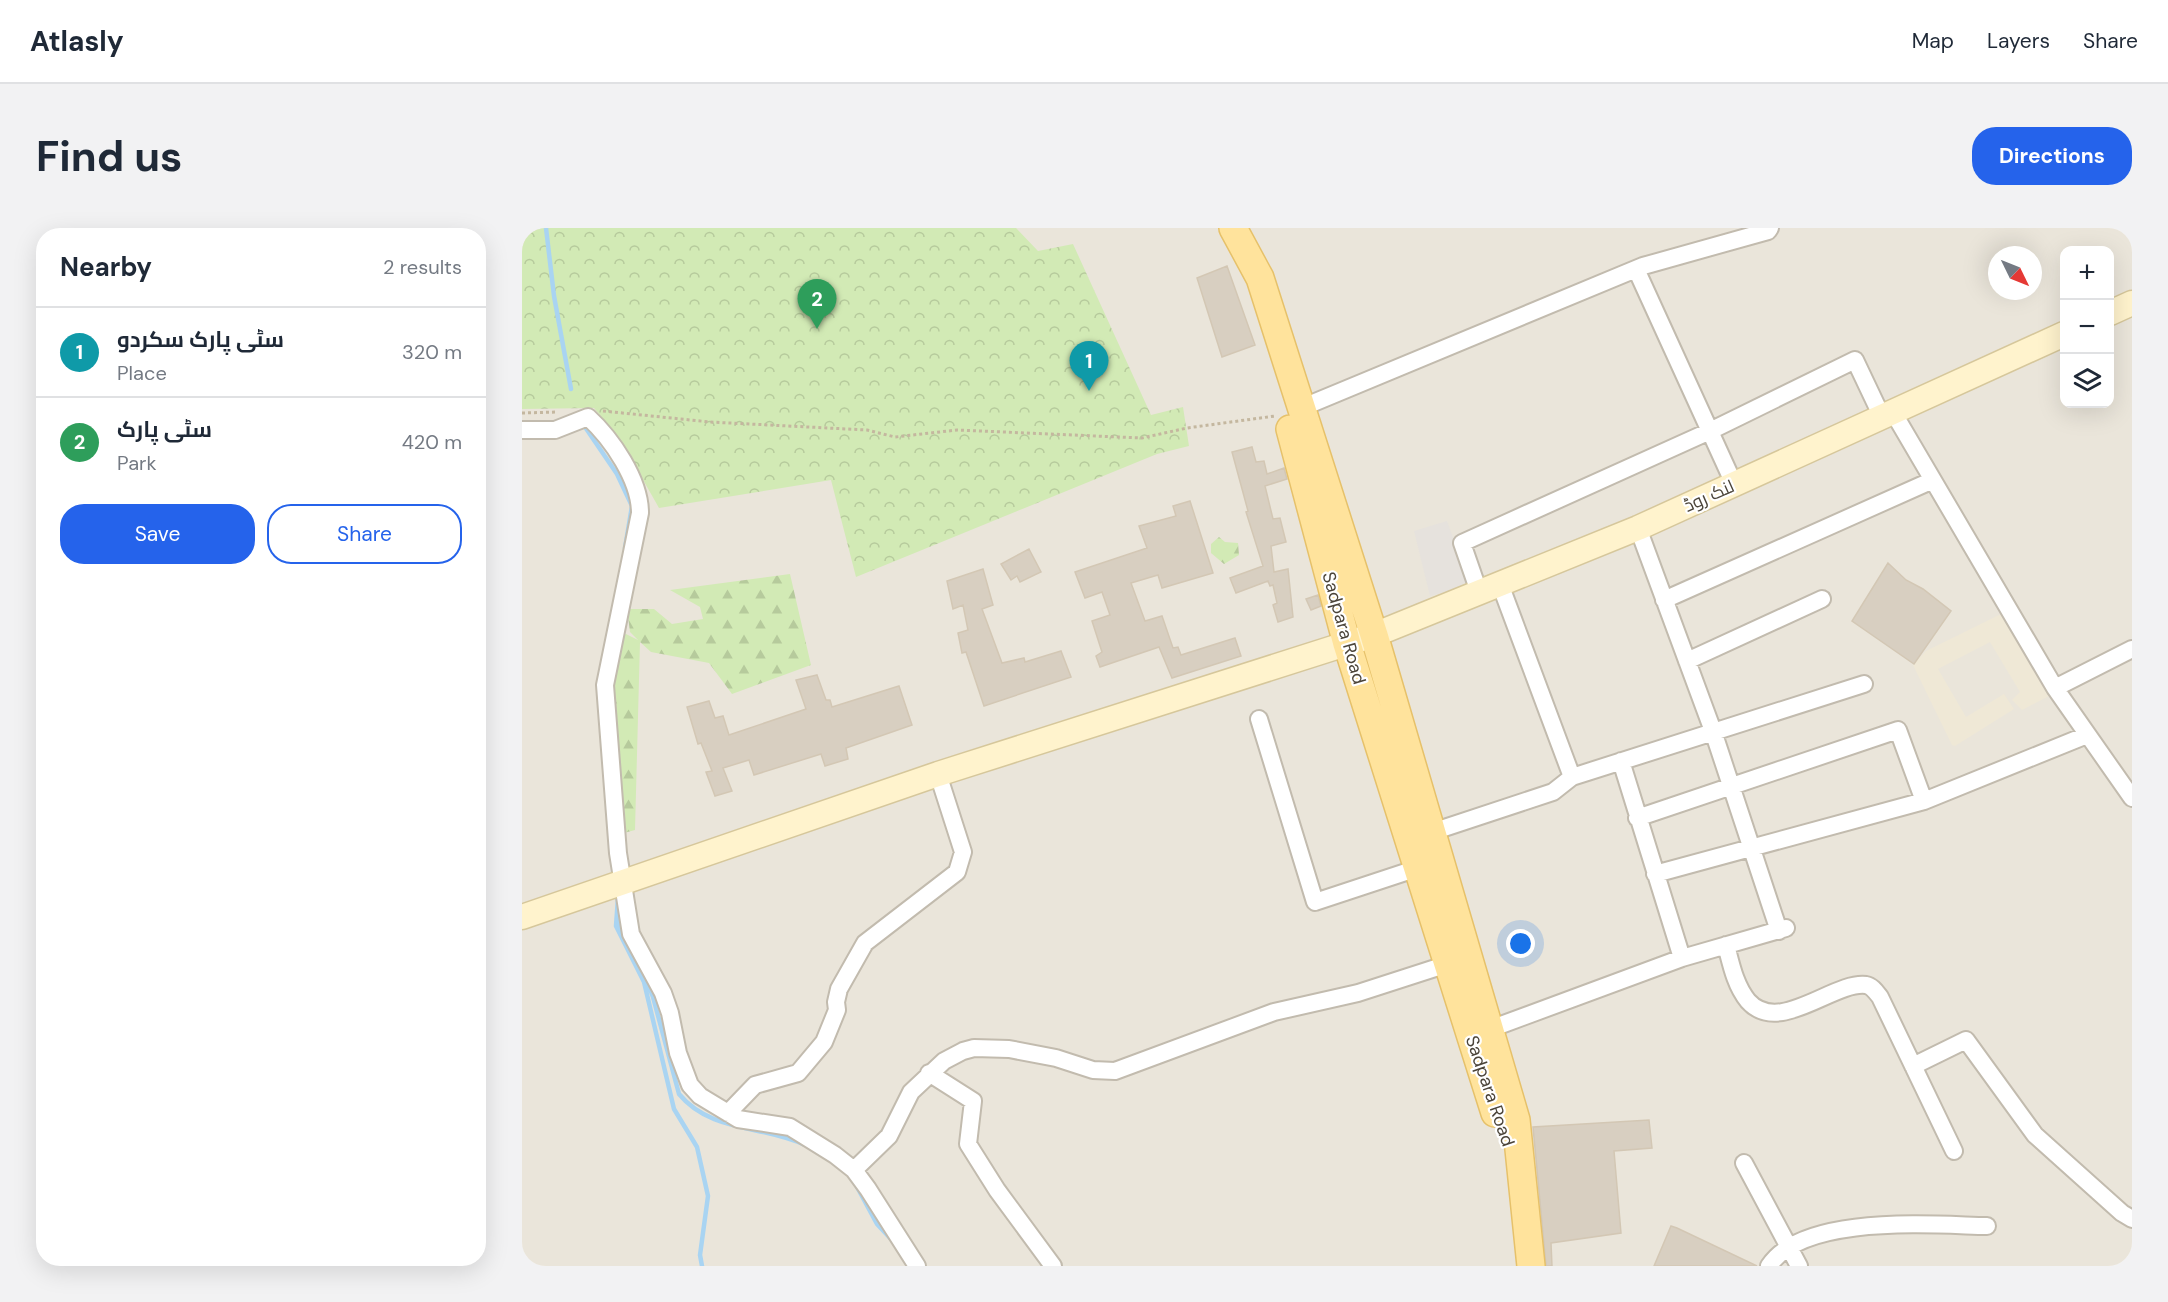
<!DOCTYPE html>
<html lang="en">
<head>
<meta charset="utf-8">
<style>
  :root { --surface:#fff; --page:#f2f2f3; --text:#1f2937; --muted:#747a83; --line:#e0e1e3; --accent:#2563eb }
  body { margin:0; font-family:"DM Sans",Cairo,sans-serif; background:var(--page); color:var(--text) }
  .controls { position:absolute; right:18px; top:18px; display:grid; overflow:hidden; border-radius:12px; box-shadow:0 6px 24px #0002 }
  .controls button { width:54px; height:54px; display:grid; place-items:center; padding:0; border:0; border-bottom:2px solid var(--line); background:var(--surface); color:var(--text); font:30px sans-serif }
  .compass { position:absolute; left:1466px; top:18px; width:54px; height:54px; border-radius:50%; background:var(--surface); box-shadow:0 6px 24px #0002; rotate:133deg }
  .you { position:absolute; left:999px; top:716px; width:21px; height:21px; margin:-15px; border:4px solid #fff; border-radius:50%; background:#1a73e8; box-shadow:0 0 0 9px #1a73e833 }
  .badge { display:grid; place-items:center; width:39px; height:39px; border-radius:50%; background:var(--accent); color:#fff; font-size:20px; font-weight:700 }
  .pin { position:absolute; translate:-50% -50px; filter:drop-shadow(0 2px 3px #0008) }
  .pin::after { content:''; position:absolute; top:32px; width:21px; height:18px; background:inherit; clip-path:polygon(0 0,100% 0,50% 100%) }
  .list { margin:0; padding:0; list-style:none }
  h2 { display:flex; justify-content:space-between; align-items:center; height:78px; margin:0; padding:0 24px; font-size:26px }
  h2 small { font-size:20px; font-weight:400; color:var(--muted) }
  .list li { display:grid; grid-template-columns:39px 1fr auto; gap:18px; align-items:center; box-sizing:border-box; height:90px; padding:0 24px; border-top:2px solid var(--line) }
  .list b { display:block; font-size:22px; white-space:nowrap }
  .list p { margin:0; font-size:20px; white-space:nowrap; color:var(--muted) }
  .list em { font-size:20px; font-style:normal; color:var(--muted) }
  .actions { display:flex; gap:12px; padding:18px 24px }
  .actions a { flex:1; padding:14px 0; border:2px solid var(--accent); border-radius:24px; text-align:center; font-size:21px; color:var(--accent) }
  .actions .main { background:var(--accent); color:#fff }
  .icon { flex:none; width:33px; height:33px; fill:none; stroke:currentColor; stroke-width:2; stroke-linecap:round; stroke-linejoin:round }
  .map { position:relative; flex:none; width:1610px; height:1038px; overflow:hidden; border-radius:24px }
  header { display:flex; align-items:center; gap:36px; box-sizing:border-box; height:84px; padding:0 30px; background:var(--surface); border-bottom:2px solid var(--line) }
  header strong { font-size:28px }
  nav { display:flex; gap:33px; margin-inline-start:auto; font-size:21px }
  .intro { display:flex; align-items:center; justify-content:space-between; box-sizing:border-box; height:144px; padding:0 36px }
  h1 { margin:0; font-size:42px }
  .button { padding:15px 27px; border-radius:24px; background:var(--accent); color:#fff; font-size:21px; font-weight:700 }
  main { display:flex; gap:36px; padding:0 36px }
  aside { flex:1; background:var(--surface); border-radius:24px; box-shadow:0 6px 24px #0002 }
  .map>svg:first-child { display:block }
  .residential { fill:#eae5da; fill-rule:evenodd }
  .industrial { fill:#e6e2dd }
  .education { fill:#efe8d6 }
  .forest { fill:url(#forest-firs) }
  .park { fill:url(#park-crowns) }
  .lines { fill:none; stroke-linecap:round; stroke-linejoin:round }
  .stream { stroke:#a9d4f2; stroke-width:4.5 }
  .building { fill:#d8cfc1; stroke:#d3c7b4; stroke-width:1.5 }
  .minor-casing { stroke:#c2bbae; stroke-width:20 }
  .secondary-casing { stroke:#d6c79b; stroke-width:27 }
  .primary-casing { stroke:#e6c16a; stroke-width:30 }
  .path { stroke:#c4b79f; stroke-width:3; stroke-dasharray:3 3; stroke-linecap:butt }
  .minor { stroke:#fff; stroke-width:16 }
  .secondary { stroke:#fff3cd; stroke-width:24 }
  .primary { stroke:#ffe39c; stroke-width:27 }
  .labels { text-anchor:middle; stroke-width:4.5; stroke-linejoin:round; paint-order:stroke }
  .street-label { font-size:18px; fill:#4b4439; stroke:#fff }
</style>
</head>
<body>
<header>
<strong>Atlasly</strong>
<nav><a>Map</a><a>Layers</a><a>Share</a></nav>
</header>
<div class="intro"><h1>Find us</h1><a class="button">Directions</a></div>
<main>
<aside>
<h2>Nearby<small>2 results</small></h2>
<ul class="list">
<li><span class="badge" style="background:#0f9aa8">1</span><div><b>سٹی پارک سکردو</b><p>Place</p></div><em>320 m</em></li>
<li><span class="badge" style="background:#2e9e5b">2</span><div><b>سٹی پارک</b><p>Park</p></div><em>420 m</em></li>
</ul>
<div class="actions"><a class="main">Save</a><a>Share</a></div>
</aside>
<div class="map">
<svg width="1610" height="1038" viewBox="0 0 1610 1038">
  <defs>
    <pattern id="forest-firs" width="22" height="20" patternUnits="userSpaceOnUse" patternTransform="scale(1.5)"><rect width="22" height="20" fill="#d2eab5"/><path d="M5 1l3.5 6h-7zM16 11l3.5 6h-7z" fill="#b6ca9c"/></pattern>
    <pattern id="park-crowns" width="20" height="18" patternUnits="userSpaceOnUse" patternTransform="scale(1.5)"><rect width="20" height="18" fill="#d2eab5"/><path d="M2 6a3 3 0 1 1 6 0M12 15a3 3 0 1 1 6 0" fill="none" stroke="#b6ca9c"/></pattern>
  </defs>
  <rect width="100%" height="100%" fill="#f6f3ec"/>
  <path class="residential" d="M 0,0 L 1610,0 L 1610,1038 L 0,1038 ZM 1542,22 L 1588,22 L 1588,176 L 1542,176 ZM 1475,27 L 1511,27 L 1511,63 L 1475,63 Z"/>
  <path class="industrial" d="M 925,293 L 948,357 L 908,368 L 892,303 Z"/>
  <path class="education" d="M 1479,386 L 1529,467 L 1500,482 L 1490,472 L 1498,464 L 1468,414 L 1416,441 L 1444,489 L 1482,466 L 1492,481 L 1433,518 L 1430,517 L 1391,437 L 1404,423 Z"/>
  <path class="forest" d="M 697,309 L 703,314 L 716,315 L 717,327 L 702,336 L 689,325 L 689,316 Z
    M 268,346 L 289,437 L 210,466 L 187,435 L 129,424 L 118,414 L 113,602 L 102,605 L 101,571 L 88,458 L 97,410 L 104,406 L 116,412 L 108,404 L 105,381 L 132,381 L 150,396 L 181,391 L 178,379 L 148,362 Z"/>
  <path class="park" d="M 0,0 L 494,0 L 516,23 L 551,16 L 629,187 L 661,179 L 667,218 L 635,226 L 334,349 L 309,252 L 137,280 L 99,213 L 72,180 L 0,181 Z"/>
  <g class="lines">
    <path class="stream" d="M 24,0 L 32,68 L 49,161
      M 61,196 L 95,246 L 110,278 L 103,320
      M 96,670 L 94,698 L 122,754 L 152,881 L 175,919 L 186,968 L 178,1027 L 180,1038
      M 95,689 L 102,705
      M 123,748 L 131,769 L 157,866 C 189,905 242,897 283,917
      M 334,957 L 355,996 L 368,1010"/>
  </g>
  <path class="building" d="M 705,38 L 733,117 L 700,129 L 675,50 Z
    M 730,219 L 734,234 L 742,233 L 745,246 L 762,240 L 765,251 L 743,258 L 751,291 L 758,290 L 764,314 L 749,318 L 752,344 L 766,341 L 771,389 L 756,394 L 751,377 L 755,375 L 751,357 L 748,358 L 746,353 L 714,365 L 708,350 L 741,338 L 724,284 L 726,283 L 710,224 Z
    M 668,273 L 691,345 L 640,360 L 636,347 L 609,355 L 623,393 L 640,388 L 651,420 L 656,419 L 659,427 L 713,410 L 719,428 L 650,450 L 637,419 L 578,439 L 574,428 L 580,424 L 570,393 L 588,387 L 580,364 L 563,370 L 553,344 L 625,320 L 617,298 L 654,288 L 651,278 Z
    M 507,321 L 519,344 L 498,354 L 495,348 L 489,352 L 479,336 Z
    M 1366,335 L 1384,352 L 1401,361 L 1429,383 L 1392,436 L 1330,393 Z
    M 461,341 L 471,377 L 460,381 L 480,435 L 502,430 L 503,434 L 539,423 L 549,449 L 462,478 L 444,424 L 440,425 L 436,405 L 446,402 L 441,377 L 431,381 L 425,353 Z
    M 796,367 L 799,378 L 789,382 L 784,371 Z
    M 295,447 L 304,472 L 308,472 L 310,479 L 377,458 L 390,497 L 324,520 L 326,531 L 303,538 L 299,526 L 232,547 L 227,532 L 201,540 L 210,563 L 193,568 L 184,544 L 190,543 L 179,515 L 176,516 L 165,479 L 187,473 L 193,490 L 201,488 L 207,507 L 284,481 L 274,452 Z
    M 1127,892 L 1130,920 L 1092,923 L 1099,1005 L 1029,1015 L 1030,1038 L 1024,1038 L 1011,899 Z
    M 1149,998 L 1155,1000 L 1235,1038 L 1132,1038 Z"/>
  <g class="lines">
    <g class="minor-casing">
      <path id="minor" d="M 1114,41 L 1212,256
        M 779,180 L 1121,38 L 1246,3 L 1248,0
        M 1371,184 L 1533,460 L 1610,570
        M 0,202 L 33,202 L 66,189 C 90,211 118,252 118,285 L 83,457 L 96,625 L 109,706 L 141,765 L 148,785 L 156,825 L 168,857 L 178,868 L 216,891 L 268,899 L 313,927 L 332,942 L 346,961 L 395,1038
        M 1116,300 L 1191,503 L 1257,703
        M 978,356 L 1050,549 L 1342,456
        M 957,364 L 940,315 L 1188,203 L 1333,132 L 1360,189
        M 1142,372 L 1411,252
        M 1165,433 L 1300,371
        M 1533,460 L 1610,421
        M 737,491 L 793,674 L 896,640
        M 1099,533 L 1160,730
        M 1402,573 L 1565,507
        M 1115,590 L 1376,502 L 1402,573 L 1133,646
        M 910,604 L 1031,564 L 1050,549
        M 1204,717 C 1209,736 1213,757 1226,773 C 1257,808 1311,753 1344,757 C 1350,758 1354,764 1358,769 L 1432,923
        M 968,801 L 1160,730 L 1264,700
        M 1391,838 L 1444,812 L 1513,907 L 1600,985 L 1610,991
        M 407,845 L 451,873 L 446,916 L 475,962 L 531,1038
        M 206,885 L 233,857 L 276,845 L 302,814 L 315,782 L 314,774 L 317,761 L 343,715 L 435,644 L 441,624 L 416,546
        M 1222,935 L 1277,1038
        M 332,942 L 367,908 L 389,864 L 422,833 L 441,823 L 452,820 L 487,821 L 534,830 L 571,842 L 593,843 L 752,784 L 836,765 L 932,734
        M 1247,1038 C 1281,986 1409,997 1465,998"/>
    </g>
    <g class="secondary-casing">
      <path id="secondary" d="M 1588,85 L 1610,75
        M 0,689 L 416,546 L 852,407 L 1116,300 L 1542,106"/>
    </g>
    <g class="primary-casing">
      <path id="primary" d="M 711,0 L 738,50 L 852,407 L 994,892 L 1009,1038
        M 768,201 L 825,416 L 973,885"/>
    </g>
    <path class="path" d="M 81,183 L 188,194 L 345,202 L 373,209 L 435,202 L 620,210 L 665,200 L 753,188
      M 0,185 L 35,184"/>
    <use href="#minor" class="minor"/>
    <use href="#secondary" class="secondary"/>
    <use href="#primary" class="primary"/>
  </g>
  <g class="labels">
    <g class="street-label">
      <text transform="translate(1187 268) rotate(-24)" y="6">لنک روڈ</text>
      <text transform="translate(822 400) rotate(74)" y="6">Sadpara Road</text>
      <text transform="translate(968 863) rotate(71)" y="6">Sadpara Road</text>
    </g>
  </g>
</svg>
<div class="controls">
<button>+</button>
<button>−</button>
<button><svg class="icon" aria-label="layers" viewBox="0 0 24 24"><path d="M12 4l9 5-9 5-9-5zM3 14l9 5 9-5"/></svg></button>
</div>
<svg class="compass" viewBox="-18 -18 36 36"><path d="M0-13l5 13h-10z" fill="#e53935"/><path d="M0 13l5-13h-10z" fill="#747a83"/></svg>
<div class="you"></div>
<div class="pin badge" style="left:567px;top:163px;background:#0f9aa8">1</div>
<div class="pin badge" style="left:295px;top:101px;background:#2e9e5b">2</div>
</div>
</main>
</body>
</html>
